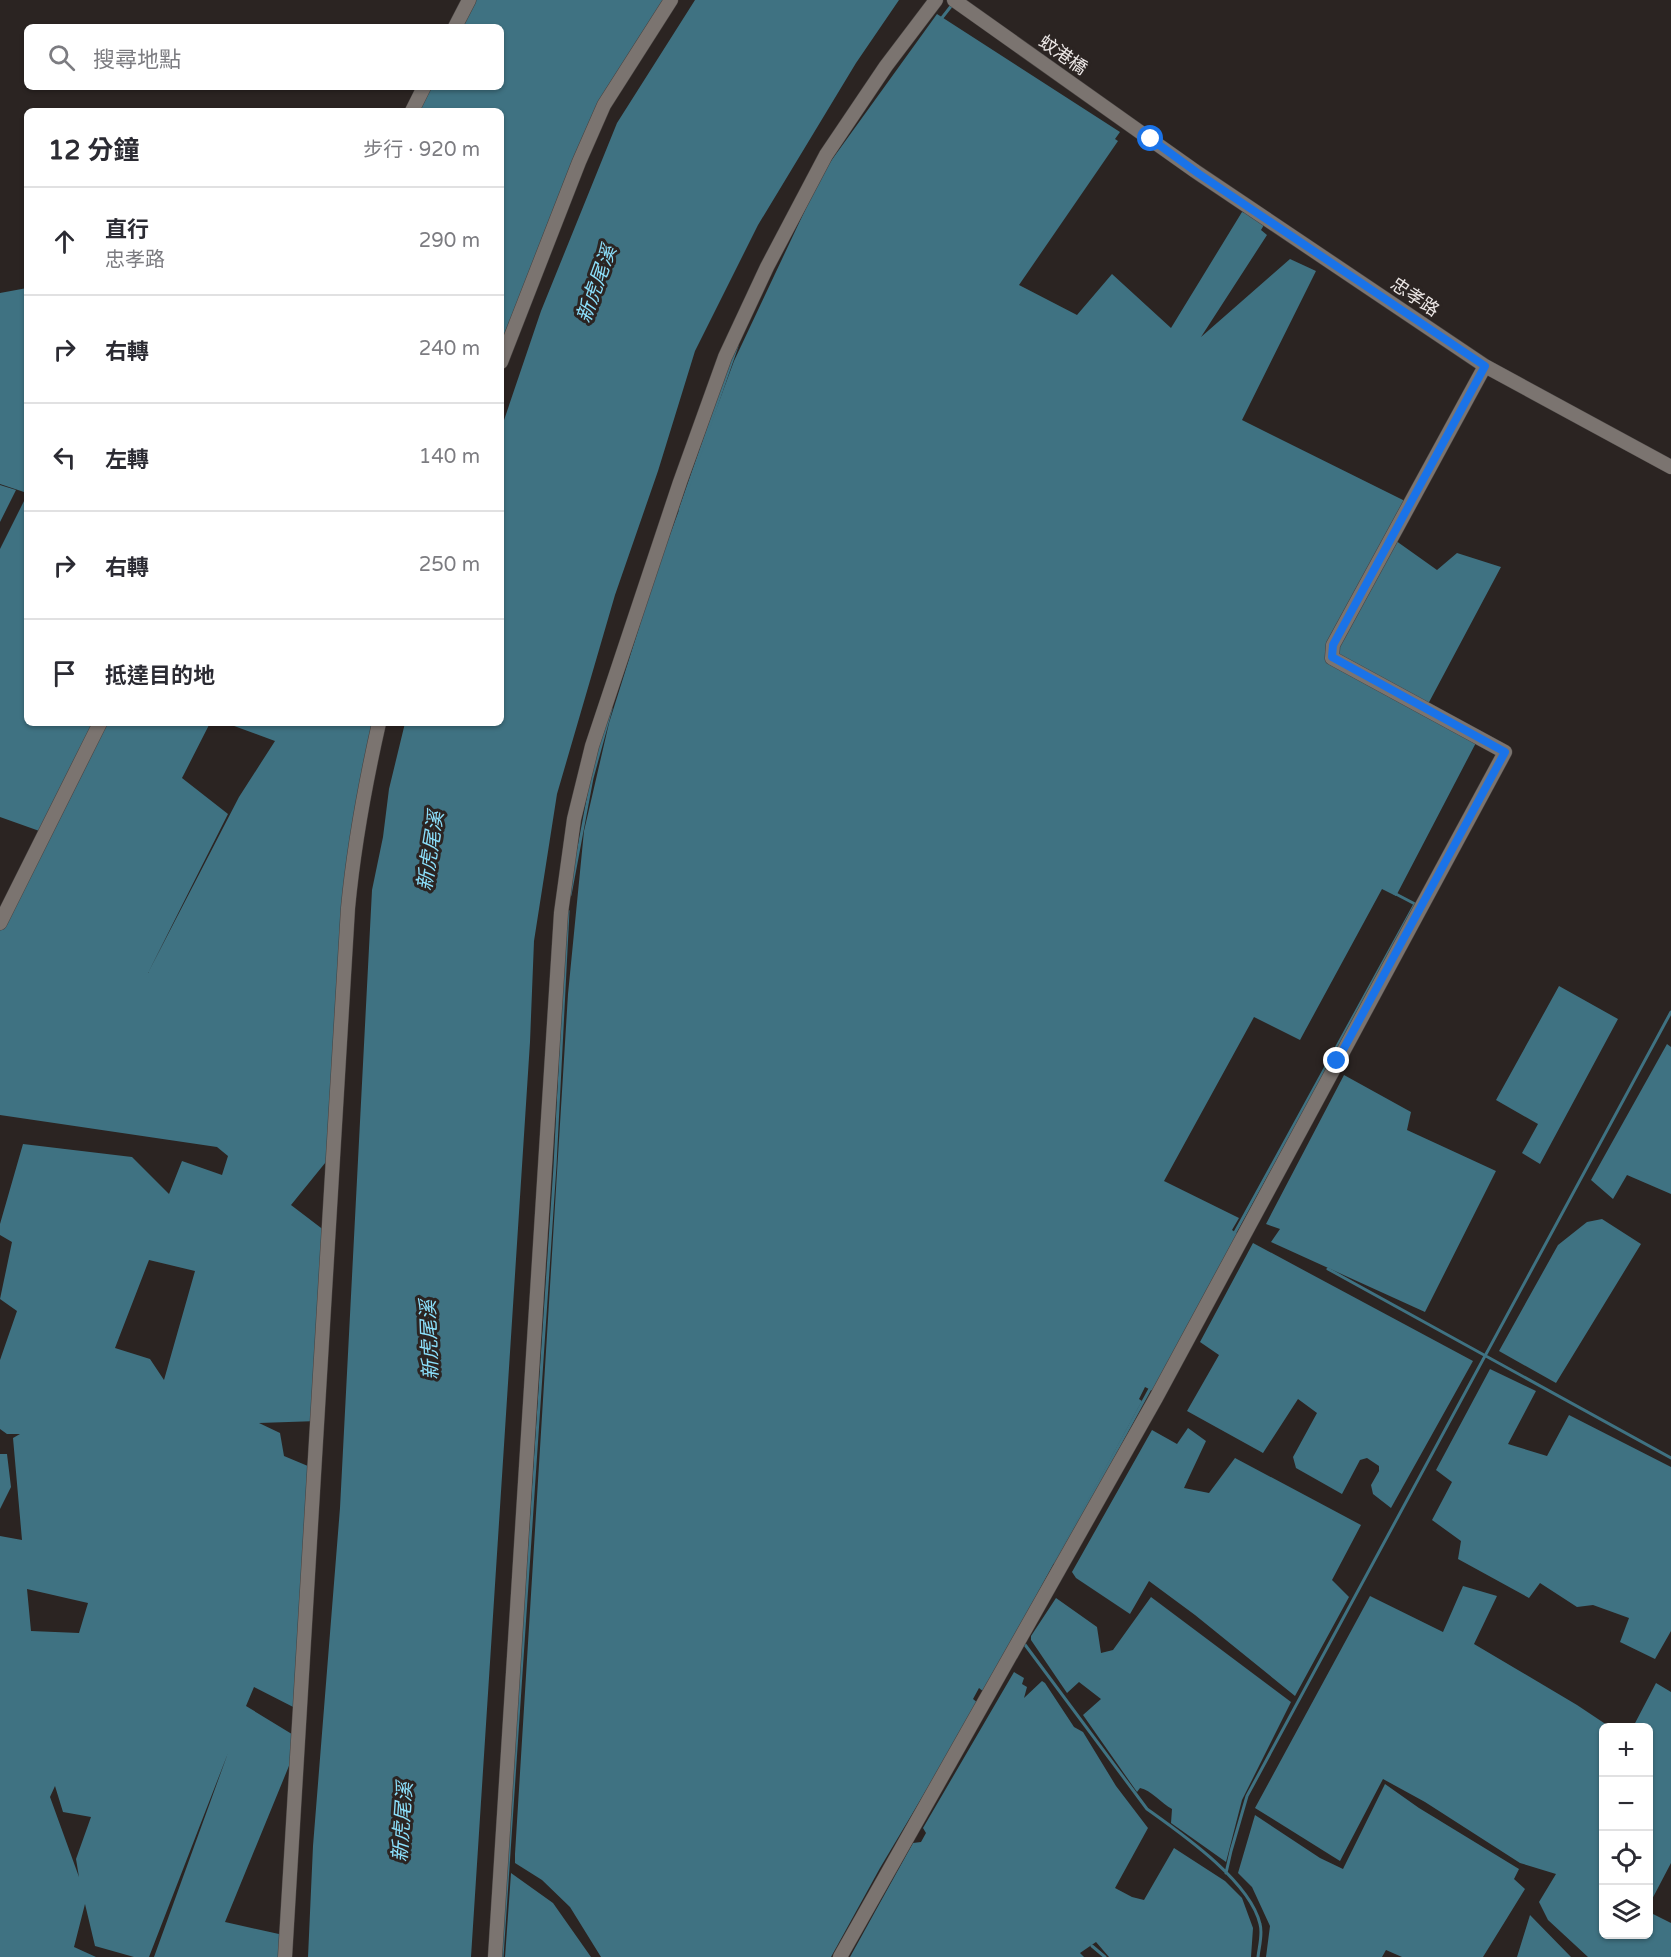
<!DOCTYPE html>
<html lang="zh-TW">
<head>
<meta charset="utf-8">
<style>
  :root { --surface:#fff; --page:#f7f7f7; --text:#2b2b33; --muted:#7c7c81; --line:#e1e1e2 }
  body { margin:0; font-family:"Varela Round","Noto Sans TC",sans-serif; background:var(--page); color:var(--text) }
  .controls { position:absolute; right:18px; bottom:18px; display:grid; overflow:hidden; border-radius:9px; box-shadow:0 2px 4px #0004 }
  .controls button { width:54px; height:54px; display:grid; place-items:center; padding:0; border:0; border-bottom:2px solid var(--line); background:var(--surface); color:var(--text); font:30px sans-serif }
  .stop { position:absolute; width:18px; height:18px; margin:-14px; border:4px solid #1a73e8; border-radius:50%; background:#fff }
  .stop.end { background:#1a73e8; border-color:#fff; box-shadow:0 2px 6px #0008 }
  .list { margin:0; padding:0; list-style:none }
  h2 { display:flex; justify-content:space-between; align-items:center; height:78px; margin:0; padding:0 24px; font-size:26px }
  h2 small { font-size:20px; font-weight:400; color:var(--muted) }
  .list li { display:grid; grid-template-columns:39px 1fr auto; gap:18px; align-items:center; box-sizing:border-box; height:108px; padding:0 24px; border-top:2px solid var(--line) }
  .list b { display:block; font-size:22px; white-space:nowrap }
  .list p { margin:0; font-size:20px; white-space:nowrap; color:var(--muted) }
  .list em { font-size:20px; font-style:normal; color:var(--muted) }
  .icon { flex:none; width:33px; height:33px; fill:none; stroke:currentColor; stroke-width:2; stroke-linecap:round; stroke-linejoin:round }
  .map { position:relative; flex:none; width:1671px; height:1957px; overflow:hidden }
  .search { position:absolute; background:var(--surface); box-shadow:0 2px 4px #0004; left:24px; top:24px; width:480px; height:66px; display:flex; align-items:center; gap:15px; box-sizing:border-box; padding:0 21px; border-radius:9px; color:var(--muted); font-size:22px }
  .panel { position:absolute; background:var(--surface); box-shadow:0 2px 4px #0004; left:24px; top:108px; width:480px; height:618px; border-radius:9px }
  .map>svg:first-child { display:block }
  .water { fill:#3f7282; fill-rule:evenodd }
  .lines { fill:none; stroke-linecap:round; stroke-linejoin:round }
  .stream { stroke:#3f7282; stroke-width:3 }
  .minor-casing { stroke:#474240; stroke-width:15 }
  .minor { stroke:#7b7470; stroke-width:14 }
  .route { stroke:#1a73e8; stroke-width:8 }
  .labels { text-anchor:middle; stroke-width:6; stroke-linejoin:round; paint-order:stroke }
  .street-label { font-size:18px; fill:#ece7e6; stroke:#2b2422 }
  .water-label { font-size:20px; font-style:italic; fill:#8ce0fc; stroke:#2b2422 }
</style>
</head>
<body>
<div class="map">
<svg width="1671" height="1957" viewBox="0 0 1671 1957">
  <rect width="100%" height="100%" fill="#2b2422"/>
  <path class="water" d="M 469,0 L 673,0 L 600,114 L 501,362 L 501,111 L 412,111 L 424,87 L 501,87 L 501,27 L 455,27 Z
    M 695,0 L 899,0 L 856,63 L 758,225 L 695,351 L 658,471 L 615,595 L 557,794 L 534,941 L 530,1042 L 471,1957 L 308,1957 L 313,1846 L 340,1508 L 372,890 L 383,837 L 389,789 L 405,723 L 501,723 L 501,429 L 541,311 L 617,123 Z
    M 937,14 L 1120,132 L 1115,139 L 1118,141 L 1019,285 L 1077,315 L 1112,274 L 1171,328 L 1242,212 L 1268,218 L 1261,230 L 1267,235 L 1201,337 L 1290,259 L 1316,271 L 1242,420 L 1405,501 L 1392,538 L 1437,570 L 1457,553 L 1501,567 L 1427,706 L 1479,737 L 1396,896 L 1382,889 L 1300,1040 L 1254,1017 L 1164,1181 L 1239,1218 L 1232,1230 L 1238,1234 L 1153,1391 L 1145,1387 L 1139,1399 L 1142,1401 L 984,1692 L 979,1688 L 973,1699 L 978,1703 L 880,1868 L 831,1957 L 601,1957 L 570,1907 L 542,1880 L 515,1863 L 515,1854 L 568,994 L 584,831 L 609,723 L 658,567 L 734,361 L 823,172 Z
    M 27,288 L 27,493 L 0,484 L 0,293 Z
    M 0,485 L 16,490 L 0,522 Z
    M 27,495 L 27,723 L 210,723 L 182,778 L 228,814 L 148,973 L 239,797 L 275,741 L 226,723 L 382,723 L 349,903 L 334,1152 L 291,1205 L 329,1234 L 318,1421 L 259,1423 L 280,1433 L 284,1456 L 315,1469 L 301,1711 L 254,1687 L 246,1706 L 300,1739 L 225,1922 L 288,1936 L 286,1957 L 154,1957 L 228,1753 L 149,1957 L 134,1957 L 95,1946 L 85,1904 L 74,1947 L 96,1957 L 0,1957 L 0,1536 L 22,1540 L 13,1438 L 20,1434 L 7,1434 L 0,1429 L 0,1360 L 17,1311 L 0,1299 L 12,1242 L 0,1235 L 0,1224 L 23,1144 L 132,1157 L 169,1194 L 182,1161 L 222,1175 L 228,1156 L 217,1147 L 0,1115 L 0,922 L 45,833 L 0,817 L 0,549 ZM 149,1260 L 195,1271 L 164,1380 L 150,1359 L 115,1348 ZM 27,1589 L 88,1603 L 79,1633 L 31,1631 ZM 55,1786 L 63,1812 L 91,1817 L 76,1859 L 79,1877 L 50,1797 Z
    M 1559,986 L 1618,1019 L 1540,1164 L 1522,1153 L 1538,1124 L 1496,1100 Z
    M 1667,1044 L 1671,1047 L 1671,1194 L 1627,1175 L 1613,1199 L 1591,1180 Z
    M 1344,1075 L 1411,1112 L 1407,1130 L 1496,1171 L 1425,1312 L 1271,1242 L 1280,1229 L 1266,1224 Z
    M 1602,1219 L 1641,1244 L 1556,1383 L 1499,1351 L 1558,1245 L 1587,1222 Z
    M 1253,1243 L 1473,1361 L 1391,1508 L 1373,1494 L 1371,1485 L 1379,1471 L 1379,1466 L 1367,1458 L 1360,1460 L 1342,1494 L 1296,1468 L 1293,1457 L 1317,1413 L 1298,1399 L 1263,1453 L 1187,1411 L 1219,1355 L 1200,1342 Z
    M 1490,1369 L 1536,1391 L 1508,1444 L 1547,1456 L 1569,1415 L 1671,1467 L 1671,1631 L 1655,1659 L 1620,1642 L 1629,1618 L 1593,1605 L 1577,1607 L 1540,1583 L 1529,1598 L 1458,1559 L 1461,1541 L 1432,1520 L 1452,1482 L 1436,1470 Z
    M 1188,1428 L 1206,1441 L 1184,1488 L 1209,1493 L 1235,1458 L 1361,1525 L 1332,1580 L 1349,1597 L 1295,1696 L 1195,1615 L 1149,1581 L 1130,1614 L 1076,1578 L 1072,1572 L 1152,1430 L 1177,1444 Z
    M 0,1454 L 7,1454 L 11,1487 L 0,1509 Z
    M 1463,1586 L 1497,1596 L 1474,1644 L 1577,1705 L 1610,1727 L 1604,1728 L 1604,1934 L 1648,1934 L 1649,1912 L 1671,1923 L 1671,1957 L 1588,1957 L 1548,1920 L 1539,1902 L 1556,1874 L 1520,1863 L 1425,1802 L 1383,1779 L 1340,1861 L 1255,1808 L 1370,1596 L 1443,1632 Z
    M 1151,1597 L 1291,1702 L 1242,1800 L 1226,1862 L 1171,1823 L 1172,1809 C 1161,1803 1151,1790 1140,1788 L 1137,1792 L 1083,1715 L 1101,1699 L 1079,1682 L 1067,1693 L 1031,1640 L 1031,1636 L 1056,1598 L 1097,1627 L 1101,1653 L 1113,1650 Z
    M 1014,1672 L 1024,1678 L 1022,1684 L 1027,1687 L 1024,1698 L 1042,1681 L 1045,1683 L 1074,1727 L 1083,1732 L 1116,1786 L 1148,1828 L 1115,1888 L 1132,1897 L 1144,1900 L 1174,1848 L 1225,1881 L 1242,1898 L 1253,1928 L 1251,1957 L 1109,1957 L 1096,1942 L 1080,1953 L 1084,1957 L 850,1957 L 913,1843 L 921,1842 L 926,1833 L 923,1828 Z
    M 1656,1683 L 1671,1692 L 1671,1863 L 1649,1905 L 1648,1728 L 1633,1727 Z
    M 1385,1784 L 1419,1808 L 1519,1869 L 1514,1879 L 1525,1889 L 1483,1957 L 1402,1957 L 1386,1950 L 1382,1957 L 1266,1957 L 1270,1926 L 1252,1887 L 1238,1873 L 1255,1815 L 1320,1858 L 1343,1869 Z
    M 511,1873 L 553,1903 L 591,1957 L 505,1957 Z
    M 1530,1915 L 1571,1957 L 1517,1957 Z"/>
  <g class="lines">
    <path class="stream" d="M 941,19 L 952,5
      M 680,510 L 737,346
      M 570,895 L 592,778 L 611,709
      M 1233,1236 L 1415,904 L 1394,893
      M 1328,1269 L 1671,1458
      M 1055,1563 L 1151,1387
      M 1023,1642 L 1147,1809 C 1182,1834 1250,1881 1260,1924 C 1263,1934 1259,1947 1258,1957
      M 1226,1873 L 1231,1851 L 1247,1796 L 1671,1012
      M 1092,1946 L 1105,1957
      M 502,1957 L 555,1166 L 568,911"/>
    <g class="minor-casing">
      <path id="minor" d="M 954,0 L 1195,171 L 1485,366 L 1671,467
        M 455,27 L 469,0
        M 412,111 L 424,87
        M 501,362 L 579,162 L 604,105 L 671,0
        M 0,923 L 100,723
        M 285,1957 L 348,908 C 354,845 365,785 379,723
        M 495,1957 L 561,913 L 574,819 L 592,746 L 680,482 L 725,357 L 767,267 L 826,155 L 886,66 L 936,0
        M 840,1957 L 1156,1398 L 1505,752 L 1332,658 L 1333,645 L 1485,366"/>
    </g>
    <use href="#minor" class="minor"/>
  </g>
  <g class="lines">
    <path class="route" d="M 1151,139 L 1199,174 L 1485,366 L 1333,645 L 1332,657 L 1505,752 L 1337,1061"/>
  </g>
  <g class="labels">
    <g class="street-label">
      <text transform="translate(1063 55) rotate(35)" y="6">蚊港橋</text>
      <text transform="translate(1415 297) rotate(34)" y="6">忠孝路</text>
    </g>
    <g class="water-label">
      <text transform="translate(596 284) rotate(-70)" y="7">新虎尾溪</text>
      <text transform="translate(430 851) rotate(-81)" y="7">新虎尾溪</text>
      <text transform="translate(429 1340) rotate(-92)" y="7">新虎尾溪</text>
      <text transform="translate(402 1822) rotate(-86)" y="7">新虎尾溪</text>
    </g>
  </g>
</svg>
<div class="controls">
<button>+</button>
<button>−</button>
<button><svg class="icon" aria-label="locate" viewBox="0 0 24 24"><circle cx="12" cy="12" r="6"/><path d="M12 2v4M12 18v4M2 12h4M18 12h4"/></svg></button>
<button><svg class="icon" aria-label="layers" viewBox="0 0 24 24"><path d="M12 4l9 5-9 5-9-5zM3 14l9 5 9-5"/></svg></button>
</div>
<div class="stop" style="left:1151px;top:139px"></div>
<div class="stop end" style="left:1337px;top:1061px"></div>
<div class="search"><svg class="icon" aria-label="search" viewBox="0 0 24 24"><circle cx="10" cy="10" r="6"/><path d="M15 15l6 6"/></svg>搜尋地點</div>
<section class="panel">
<h2>12 分鐘<small>步行 · 920 m</small></h2>
<ul class="list">
<li><svg class="icon" aria-label="ahead" viewBox="0 0 24 24"><path d="M12 20V5M6 11l6-6 6 6"/></svg><div><b>直行</b><p>忠孝路</p></div><em>290 m</em></li>
<li><svg class="icon" aria-label="right" viewBox="0 0 24 24"><path d="M7 20v-9h11M14 6l5 5-5 5"/></svg><div><b>右轉</b></div><em>240 m</em></li>
<li><svg class="icon" aria-label="left" viewBox="0 0 24 24"><path d="M17 20v-9H6M10 6l-5 5 5 5"/></svg><div><b>左轉</b></div><em>140 m</em></li>
<li><svg class="icon" aria-label="right" viewBox="0 0 24 24"><path d="M7 20v-9h11M14 6l5 5-5 5"/></svg><div><b>右轉</b></div><em>250 m</em></li>
<li><svg class="icon" aria-label="arrive" viewBox="0 0 24 24"><path d="M6 21V4h12l-3 4 3 4H6"/></svg><div><b>抵達目的地</b></div></li>
</ul>
</section>
</div>
</body>
</html>
